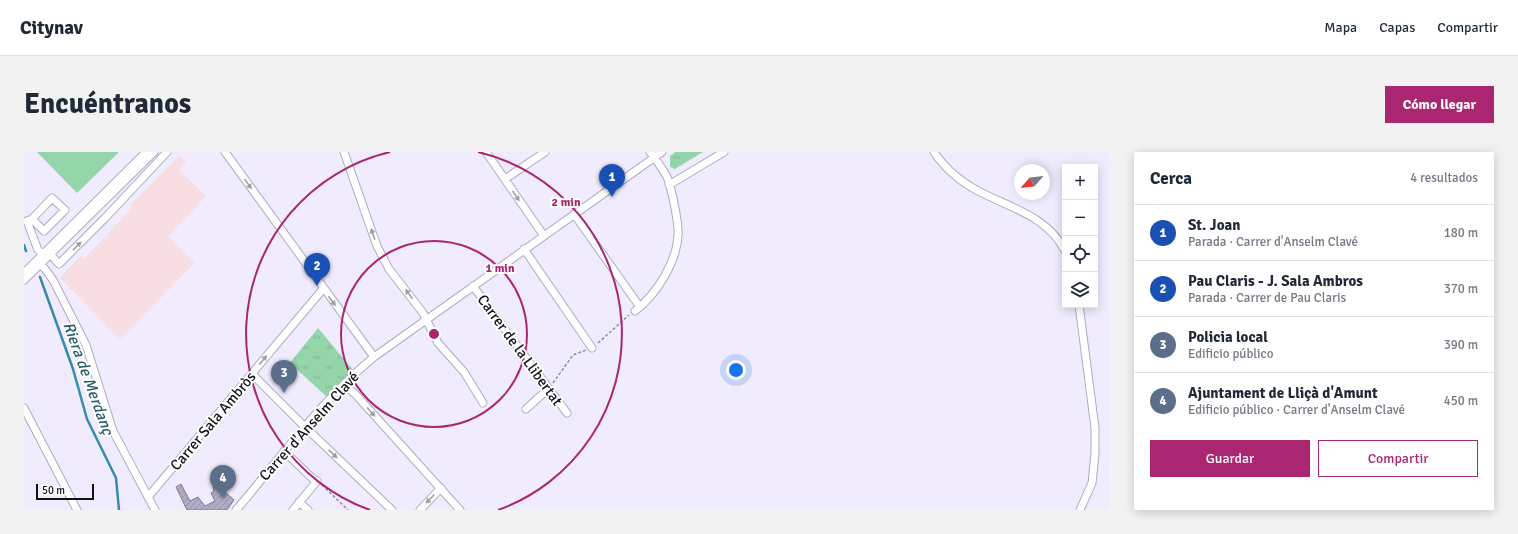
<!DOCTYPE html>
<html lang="es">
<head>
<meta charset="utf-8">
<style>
  :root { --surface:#fff; --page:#f2f2f3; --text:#1f2937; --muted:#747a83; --line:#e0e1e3; --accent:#aa2670 }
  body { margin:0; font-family:Signika,sans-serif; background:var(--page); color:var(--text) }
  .controls { position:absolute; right:12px; top:12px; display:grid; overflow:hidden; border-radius:0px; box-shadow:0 2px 10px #0003 }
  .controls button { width:36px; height:36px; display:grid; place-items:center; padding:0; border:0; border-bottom:1px solid var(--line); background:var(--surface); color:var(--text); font:20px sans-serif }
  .compass { position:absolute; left:990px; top:12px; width:36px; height:36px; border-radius:50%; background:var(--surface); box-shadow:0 2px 10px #0003; rotate:243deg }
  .scale { position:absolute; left:12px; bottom:10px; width:58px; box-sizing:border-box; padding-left:4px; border:2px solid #13101a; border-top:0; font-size:11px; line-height:14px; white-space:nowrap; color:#13101a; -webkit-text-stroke:3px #fff; paint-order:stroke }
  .you { position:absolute; left:712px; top:218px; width:14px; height:14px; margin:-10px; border:3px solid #fff; border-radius:50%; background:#1a73e8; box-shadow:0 0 0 6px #1a73e833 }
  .badge { display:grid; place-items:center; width:26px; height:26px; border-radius:50%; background:var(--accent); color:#fff; font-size:13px; font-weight:700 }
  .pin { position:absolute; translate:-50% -33px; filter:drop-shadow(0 1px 2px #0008) }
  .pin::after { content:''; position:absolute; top:21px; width:14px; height:12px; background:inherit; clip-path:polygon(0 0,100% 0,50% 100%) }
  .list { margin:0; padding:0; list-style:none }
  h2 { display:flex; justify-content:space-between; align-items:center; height:52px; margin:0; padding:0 16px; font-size:17px }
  h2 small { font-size:13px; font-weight:400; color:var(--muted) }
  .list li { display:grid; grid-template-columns:26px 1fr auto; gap:12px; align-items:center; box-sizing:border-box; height:56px; padding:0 16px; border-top:1px solid var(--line) }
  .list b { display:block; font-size:15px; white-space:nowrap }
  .list p { margin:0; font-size:13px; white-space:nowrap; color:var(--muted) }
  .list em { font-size:13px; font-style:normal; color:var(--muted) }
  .actions { display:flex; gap:8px; padding:12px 16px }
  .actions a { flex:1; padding:9px 0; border:1px solid var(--accent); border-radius:0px; text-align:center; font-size:14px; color:var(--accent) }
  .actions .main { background:var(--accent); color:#fff }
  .icon { flex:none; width:22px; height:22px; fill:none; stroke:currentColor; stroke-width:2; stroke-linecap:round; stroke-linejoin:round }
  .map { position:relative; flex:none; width:1086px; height:358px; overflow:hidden; border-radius:0px }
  header { display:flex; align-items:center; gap:24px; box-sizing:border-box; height:56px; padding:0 20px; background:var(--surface); border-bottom:1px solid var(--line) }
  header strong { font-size:19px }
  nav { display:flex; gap:22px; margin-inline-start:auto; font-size:14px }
  .intro { display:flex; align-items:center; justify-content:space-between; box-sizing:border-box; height:96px; padding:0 24px }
  h1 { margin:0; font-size:28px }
  .button { padding:10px 18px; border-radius:0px; background:var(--accent); color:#fff; font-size:14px; font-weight:700 }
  main { display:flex; gap:24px; padding:0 24px }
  aside { flex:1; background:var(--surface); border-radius:0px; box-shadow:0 2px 10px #0003 }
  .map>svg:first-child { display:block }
  .education { fill:#f8dde3 }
  .grass { fill:url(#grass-tufts) }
  .pitch { fill:#95d5aa }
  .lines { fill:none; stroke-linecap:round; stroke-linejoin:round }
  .stream { stroke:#378ca8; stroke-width:2.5 }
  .building { fill:url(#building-hatch); stroke:#7e7891 }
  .minor-casing { stroke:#afa9c5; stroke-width:9 }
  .path { stroke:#8e8b99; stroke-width:1.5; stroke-dasharray:3 2; stroke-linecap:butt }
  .minor { stroke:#fff; stroke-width:7 }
  .oneway { fill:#a19fa3 }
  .ring { fill:none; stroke:#aa2670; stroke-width:2 }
  .labels { text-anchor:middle; stroke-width:4; stroke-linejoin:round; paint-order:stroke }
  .street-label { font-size:15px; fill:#13101a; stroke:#fff }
  .water-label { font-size:16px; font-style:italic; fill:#2b5c6c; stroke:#fff }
  .centre { fill:#aa2670; stroke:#fff; stroke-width:2 }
  .ring-label { font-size:12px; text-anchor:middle; font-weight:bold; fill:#aa2670; stroke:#fff; stroke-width:4; stroke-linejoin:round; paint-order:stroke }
</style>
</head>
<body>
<header>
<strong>Citynav</strong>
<nav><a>Mapa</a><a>Capas</a><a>Compartir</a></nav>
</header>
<div class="intro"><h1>Encuéntranos</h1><a class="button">Cómo llegar</a></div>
<main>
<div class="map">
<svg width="1086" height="358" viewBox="0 0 1086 358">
  <defs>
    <pattern id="grass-tufts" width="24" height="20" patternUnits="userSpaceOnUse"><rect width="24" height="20" fill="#95d5aa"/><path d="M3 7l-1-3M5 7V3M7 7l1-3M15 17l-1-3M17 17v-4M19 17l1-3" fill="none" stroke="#80b692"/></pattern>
    <pattern id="building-hatch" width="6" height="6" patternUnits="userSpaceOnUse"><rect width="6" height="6" fill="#b1abc6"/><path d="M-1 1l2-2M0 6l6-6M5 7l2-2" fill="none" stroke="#9792aa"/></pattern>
  </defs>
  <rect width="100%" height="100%" fill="#f0ecfe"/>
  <path class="education" d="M 155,4 L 162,10 L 155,18 L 182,44 L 144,85 L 171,111 L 96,187 L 36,126 L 57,104 L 60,107 L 108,56 L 106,53 Z"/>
  <path class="grass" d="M 651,0 L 679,0 L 651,17 L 646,15 L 646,4 Z
    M 294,176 L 329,218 L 317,229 L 303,245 L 266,211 Z"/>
  <path class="pitch" d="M 13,0 L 95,0 L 53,41 Z"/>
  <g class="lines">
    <path class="stream" d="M 0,93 L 2,99
      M 16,125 L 49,217 L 63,267 L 92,326 L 95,358"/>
  </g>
  <path class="building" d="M 157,332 L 166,349 L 174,345 L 181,354 L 191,349 L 187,341 L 190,339 L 189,335 L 196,332 L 197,335 L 194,337 L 198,342 L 201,340 L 210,348 L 203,358 L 163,358 L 152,335 Z"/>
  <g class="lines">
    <g class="minor-casing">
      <path id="minor" d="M 201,0 L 350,205
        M 320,0 L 353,94 L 365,117 L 399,161 L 414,191 L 440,220 L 459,251
        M 462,0 L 520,84
        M 910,0 C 916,9 924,18 933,25 C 966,53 1020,56 1041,99
        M 481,27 L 521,0
        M 645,33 L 700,0
        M 550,62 L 616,155
        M 8,67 L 20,79 L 41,58 L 28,46 L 8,67 L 3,69 L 14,98 L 22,104
        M 500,97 L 568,196
        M 26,102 L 35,112 L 82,65 L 143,0
        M 12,109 L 21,117 L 29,128 L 62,193 L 89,279 L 131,358
        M 0,121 L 122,0
        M 0,128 L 130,0
        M 449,134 L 543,261
        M 1055,153 L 1071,276 L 1071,302 L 1068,331 L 1056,358
        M 611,159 C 632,143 653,110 654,83 C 655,72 647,32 642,23 C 637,15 632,7 626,0
        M 228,222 L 281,275 L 368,358
        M 320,232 L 332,243 L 436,358
        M 0,256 L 53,358
        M 502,257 L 524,237
        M 260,299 L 288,326 L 293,329 L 269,358
        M 124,345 L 299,137
        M 275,350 L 284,358
        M 212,358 C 257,306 296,249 350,205 L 638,0
        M 396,358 L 417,336"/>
    </g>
    <path class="path" d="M 1039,106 L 1041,111
      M 574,191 L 605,163
      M 529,231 L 549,203 L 562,198
      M 298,333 L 324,358"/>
    <use href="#minor" class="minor"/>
  </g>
  <defs><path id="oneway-solid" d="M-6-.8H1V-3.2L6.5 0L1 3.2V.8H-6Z"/></defs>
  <g class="oneway">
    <use href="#oneway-solid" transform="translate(224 32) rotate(54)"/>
    <use href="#oneway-solid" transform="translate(492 44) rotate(56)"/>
    <use href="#oneway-solid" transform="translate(349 82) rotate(-109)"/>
    <use href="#oneway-solid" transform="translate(53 94) rotate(-45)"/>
    <use href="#oneway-solid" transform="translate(385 142) rotate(-127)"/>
    <use href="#oneway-solid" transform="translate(308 149) rotate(53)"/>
    <use href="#oneway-solid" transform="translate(239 208) rotate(-51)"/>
    <use href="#oneway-solid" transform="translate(347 260) rotate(48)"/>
    <use href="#oneway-solid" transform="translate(309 302) rotate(44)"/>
    <use href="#oneway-solid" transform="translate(406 347) rotate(134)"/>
  </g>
  <g class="ring">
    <circle cx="410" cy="182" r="93"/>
    <path d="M346 358A187 187 0 0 1 366 0M454 0A187 187 0 0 1 474 358"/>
  </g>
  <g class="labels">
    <g class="street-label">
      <text transform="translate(496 198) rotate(54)" y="5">Carrer de la Llibertat</text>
      <text transform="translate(189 269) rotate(-50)" y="5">Carrer Sala Ambròs</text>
      <text transform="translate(285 274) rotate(-48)" y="5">Carrer d'Anselm Clavé</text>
    </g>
    <g class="water-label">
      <text transform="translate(65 226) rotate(70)" y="6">Riera de Merdanç</text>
    </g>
  </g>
  <circle cx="410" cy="182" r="6" class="centre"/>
  <g class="ring-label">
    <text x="542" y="54">2 min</text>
    <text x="476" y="120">1 min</text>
  </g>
</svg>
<div class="controls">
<button>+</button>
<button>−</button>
<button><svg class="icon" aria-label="locate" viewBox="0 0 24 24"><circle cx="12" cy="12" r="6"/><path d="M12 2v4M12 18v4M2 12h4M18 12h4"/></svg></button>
<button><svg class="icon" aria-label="layers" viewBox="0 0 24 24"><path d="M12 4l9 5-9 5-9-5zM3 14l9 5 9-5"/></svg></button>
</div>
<svg class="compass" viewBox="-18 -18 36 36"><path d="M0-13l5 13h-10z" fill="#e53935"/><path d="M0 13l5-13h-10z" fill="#747a83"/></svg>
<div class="scale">50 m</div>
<div class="you"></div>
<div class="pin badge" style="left:588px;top:45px;background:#1a4fb4">1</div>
<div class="pin badge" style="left:293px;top:134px;background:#1a4fb4">2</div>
<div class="pin badge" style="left:260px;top:241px;background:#5c6f8a">3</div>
<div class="pin badge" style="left:199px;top:346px;background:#5c6f8a">4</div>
</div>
<aside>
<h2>Cerca<small>4 resultados</small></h2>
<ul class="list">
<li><span class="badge" style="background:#1a4fb4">1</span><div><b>St. Joan</b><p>Parada · Carrer d'Anselm Clavé</p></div><em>180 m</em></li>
<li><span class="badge" style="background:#1a4fb4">2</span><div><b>Pau Claris - J. Sala Ambros</b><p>Parada · Carrer de Pau Claris</p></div><em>370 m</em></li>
<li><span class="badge" style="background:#5c6f8a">3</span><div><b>Policia local</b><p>Edificio público</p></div><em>390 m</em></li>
<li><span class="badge" style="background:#5c6f8a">4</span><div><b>Ajuntament de Lliçà d'Amunt</b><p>Edificio público · Carrer d'Anselm Clavé</p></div><em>450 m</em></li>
</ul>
<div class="actions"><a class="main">Guardar</a><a>Compartir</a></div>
</aside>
</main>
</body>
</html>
